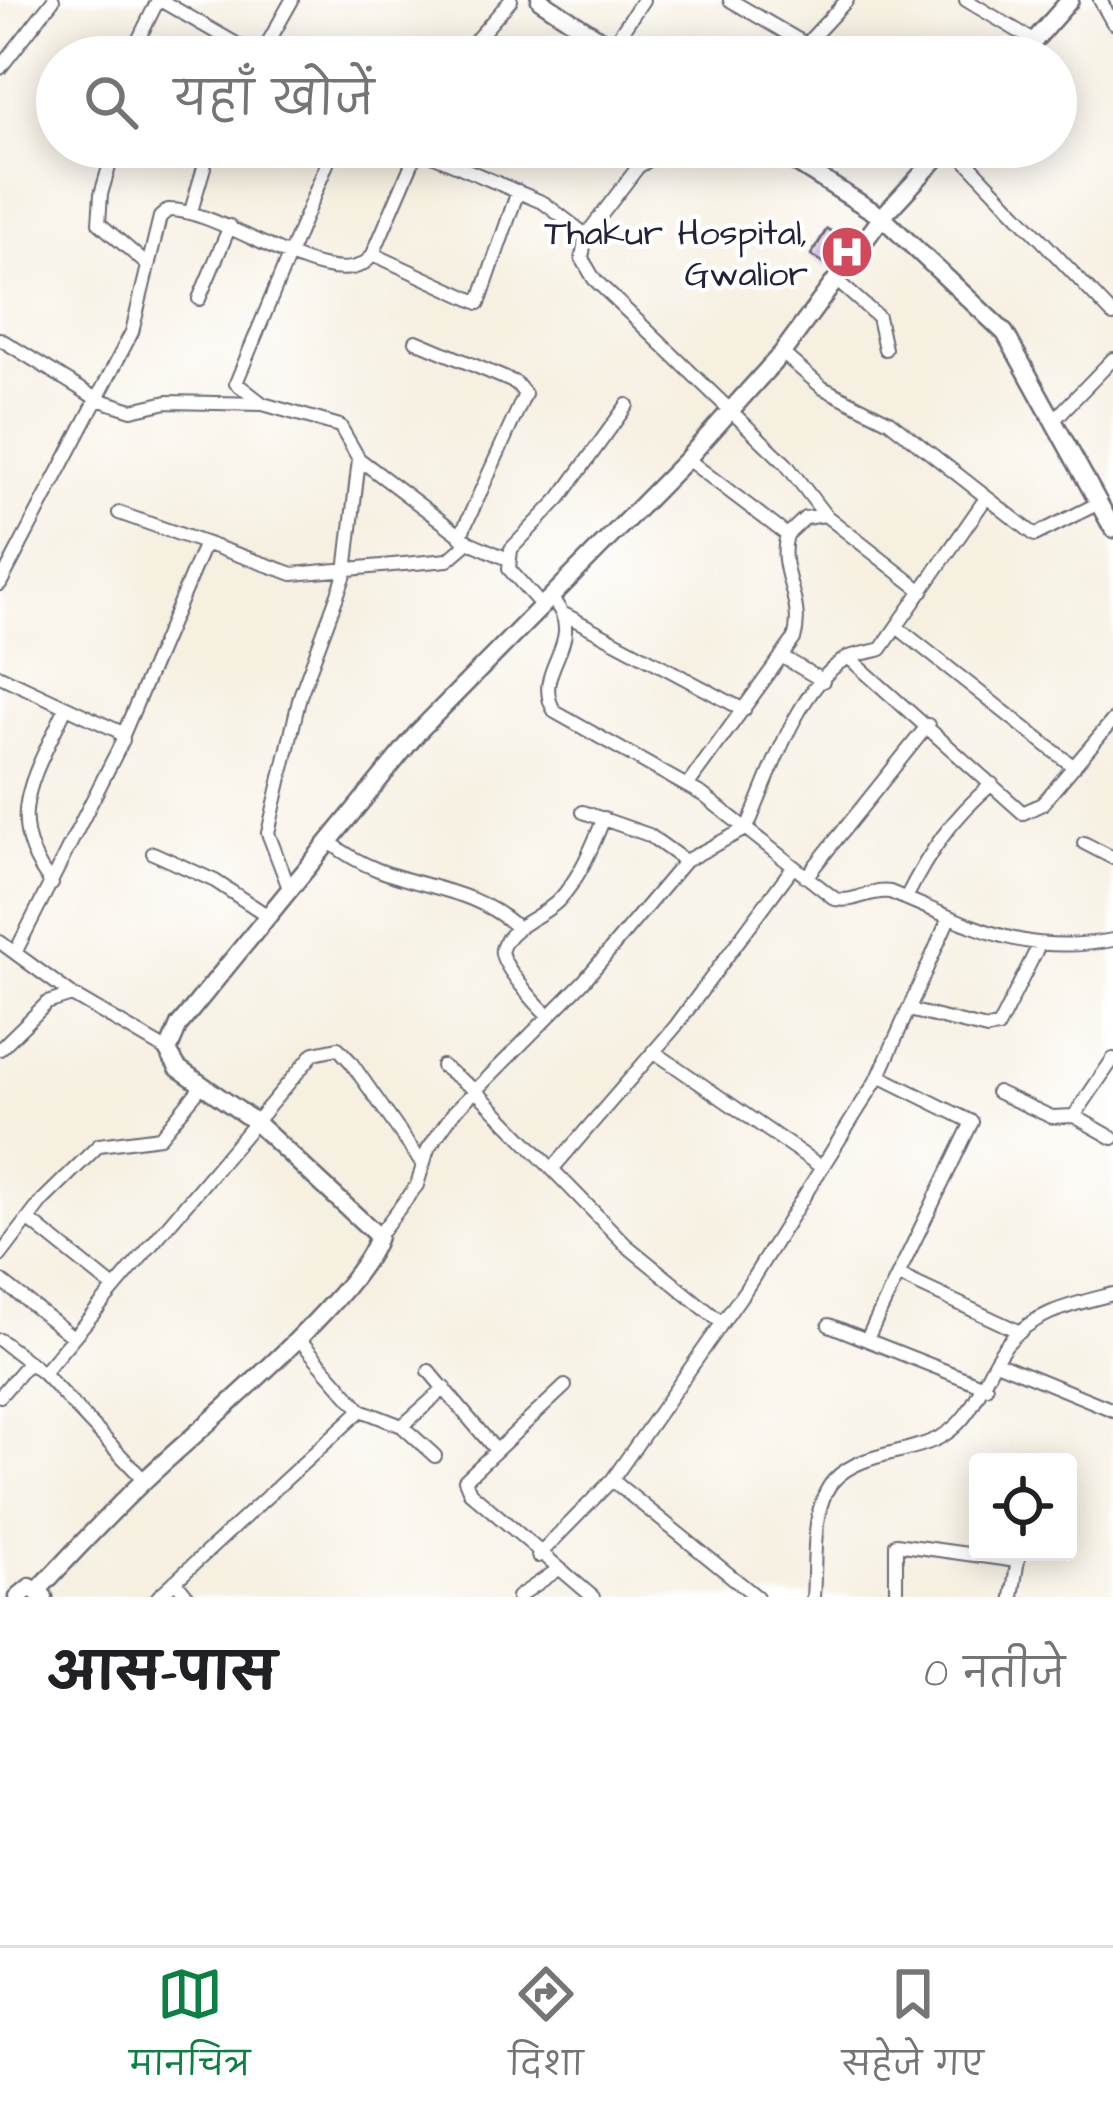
<!DOCTYPE html>
<html lang="hi">
<head>
<meta charset="utf-8">
<style>
  :root { --surface:#fff; --page:#f6f6f6; --text:#202124; --muted:#757577; --line:#e0e0e0; --accent:#0b8043 }
  body { margin:0; font-family:"Architects Daughter","Playpen Sans Deva",sans-serif; background:var(--page); color:var(--text) }
  .controls { position:absolute; right:36px; bottom:36px; display:grid; overflow:hidden; border-radius:12px; box-shadow:0 6px 30px #0003 }
  .controls button { width:108px; height:108px; display:grid; place-items:center; padding:0; border:0; border-bottom:3px solid var(--line); background:var(--surface); color:var(--text); font:60px sans-serif }
  .list { margin:0; padding:0; list-style:none }
  h2 { display:flex; justify-content:space-between; align-items:center; height:156px; margin:0; padding:0 48px; font-size:51px }
  h2 small { font-size:39px; font-weight:400; color:var(--muted) }
  .icon { flex:none; width:66px; height:66px; fill:none; stroke:currentColor; stroke-width:2; stroke-linecap:round; stroke-linejoin:round }
  .map { position:relative; flex:none; width:1113px; height:1597px; overflow:hidden }
  .search { position:absolute; background:var(--surface); box-shadow:0 6px 30px #0003; left:36px; right:36px; top:36px; height:132px; display:flex; align-items:center; gap:30px; box-sizing:border-box; padding:0 42px; border-radius:66px; color:var(--muted); font-size:45px }
  .sheet { height:348px; background:var(--surface) }
  nav { display:flex; justify-content:space-around; align-items:center; box-sizing:border-box; height:168px; border-top:3px solid var(--line); background:var(--surface); font-size:33px; color:var(--muted) }
  nav a { display:grid; justify-items:center; gap:6px }
  nav .on { color:var(--accent) }
  .map>svg:first-child { display:block }
  .building { fill:#b99fd7 }
  .lines { fill:none; stroke-linecap:round; stroke-linejoin:round }
  .minor-casing { stroke:#6c6a75; stroke-width:16 }
  .tertiary-casing { stroke:#6c6a75; stroke-width:21 }
  .minor { stroke:#fff; stroke-width:12 }
  .tertiary { stroke:#fff; stroke-width:16 }
  .labels { text-anchor:middle; stroke-width:9; stroke-linejoin:round; paint-order:stroke }
  .poi-label { font-size:36px; fill:#22223b; stroke:#fff; text-anchor:end }
</style>
</head>
<body>
<div class="map">
<svg width="1113" height="1597" viewBox="0 0 1113 1597">
  <rect width="100%" height="100%" fill="#fff"/>
  <filter id="ink" filterUnits="userSpaceOnUse"><feTurbulence type="fractalNoise" baseFrequency=".00833" numOctaves="2"/><feDisplacementMap in="SourceGraphic" scale="24" xChannelSelector="R" yChannelSelector="G"/><feConvolveMatrix kernelMatrix="1 2 1 2 8 2 1 2 1" color-interpolation-filters="sRGB"/></filter>
  <filter id="wash" filterUnits="userSpaceOnUse"><feTurbulence type="fractalNoise" baseFrequency=".004" numOctaves="4" result="noise"/><feDisplacementMap in="SourceGraphic" scale="48" xChannelSelector="R" yChannelSelector="G"/><feGaussianBlur stdDeviation="2.7" result="paint"/><feColorMatrix in="noise" values="0 0 0 0 0 0 0 0 0 0 0 0 0 0 0 0 0 1.4 0 .05"/><feComposite in="paint" operator="in"/></filter>
  <g filter="url(#wash)">
    <rect width="100%" height="100%" fill="#f6f0e1"/>
    <g id="blocks">
      <path class="building" d="M 827,229 L 848,242 L 830,267 L 811,255 Z"/>
    </g>
  </g>
  <g filter="url(#ink)">
    <use href="#blocks" fill-opacity="0" stroke="#6c6a75" stroke-width="3"/>
    <g class="lines">
      <g class="minor-casing">
        <path id="minor" d="M 160,0 L 259,57
          M 730,0 L 807,45
          M 966,0 L 1033,40
          M 1100,0 L 1113,23
          M 611,47 L 643,0
          M 130,57 L 158,0
          M 260,57 L 292,0
          M 412,57 L 441,57
          M 461,57 L 511,0
          M 794,57 L 847,0
          M 0,68 L 53,0
          M 115,147 L 101,194 L 99,223 L 145,263
          M 953,147 L 1113,315
          M 418,149 L 544,203 L 586,235 L 638,167 L 669,147
          M 191,211 L 210,147
          M 586,235 L 582,258 L 594,279 L 786,464 L 825,515
          M 373,254 L 479,303 L 518,191
          M 836,280 L 878,317 L 885,349
          M 199,299 L 230,226
          M 0,339 L 97,399 L 132,410 L 167,402 L 263,404
          M 416,341 L 516,383 L 525,394 L 460,537
          M 782,353 L 823,388 L 889,421 L 1035,535 L 1099,503
          M 1055,419 L 1113,359
          M 687,459 L 787,535 L 805,518 L 825,515 L 922,591
          M 119,513 L 293,574 L 448,560 L 469,542 L 359,459 L 340,426 L 263,404 L 236,383 L 334,147
          M 469,542 L 508,559
          M 0,584 L 132,332 L 160,217 L 168,210 C 223,208 340,305 373,254 L 419,147
          M 551,598 C 592,642 528,669 555,712 L 703,795 L 835,899 C 857,903 869,889 890,892 C 972,925 1022,957 1113,940
          M 542,606 L 509,569 L 511,549 L 560,498 L 627,405
          M 566,615 L 744,710
          M 897,627 L 1074,767
          M 783,657 L 823,681
          M 848,657 L 1023,813 L 1042,804 L 1113,720
          M 0,676 L 118,731 L 123,740 L 15,953
          M 123,735 L 205,543
          M 687,786 L 794,639 C 806,601 776,571 787,535
          M 583,812 L 649,835 L 685,861
          M 331,843 C 394,893 459,876 517,927
          M 1084,843 L 1113,858
          M 153,853 L 215,881 L 265,914
          M 806,877 L 928,725
          M 52,884 C 0,818 36,774 66,707
          M 289,888 L 268,833 L 300,696 L 346,572 L 359,459
          M 906,898 C 929,852 952,818 992,784
          M 0,942 L 71,994
          M 909,1010 L 987,1029 L 998,1027 L 1039,945
          M 549,1016 C 538,1006 497,961 502,949 C 510,925 541,918 558,901 C 580,878 592,847 604,818
          M 0,1049 L 47,1003 L 72,995 L 168,1051
          M 653,1051 L 820,1166
          M 442,1066 L 475,1090 L 626,1245 L 722,1323
          M 997,1092 L 1052,1117 L 1074,1116 L 1113,1059
          M 1074,1116 L 1113,1138
          M 554,1167 L 675,1027 L 793,867
          M 28,1219 L 114,1288
          M 378,1236 L 417,1185 L 428,1149 L 454,1112 L 583,982 L 685,861 L 747,828 C 769,778 796,690 845,659 C 855,653 870,653 881,649 L 986,498
          M 0,1256 L 42,1201 L 99,1145 L 160,1137 L 201,1087
          M 898,1275 L 1020,1332
          M 0,1280 L 73,1337
          M 829,1325 L 986,1387
          M 867,1339 L 972,1122 L 879,1076
          M 0,1340 L 43,1373 L 144,1480
          M 996,1362 L 1113,1410
          M 429,1371 L 494,1448
          M 43,1373 L 314,1053 L 338,1048 L 350,1061 L 423,1165
          M 565,1386 L 465,1480 L 470,1492 L 593,1597
          M 0,1396 L 29,1362
          M 361,1410 L 402,1426 L 445,1388
          M 402,1426 L 435,1456
          M 612,1480 L 757,1597
          M 538,1556 L 612,1480 L 746,1289 L 879,1076 L 949,918
          M 175,1581 L 188,1597
          M 158,1597 L 361,1410 L 298,1338
          M 518,1597 L 556,1571
          M 813,1597 C 816,1564 810,1506 834,1480 C 861,1451 911,1455 944,1435 C 979,1413 982,1374 1006,1345 C 1033,1312 1074,1304 1113,1294
          M 896,1597 L 896,1544 L 1017,1561
          M 1012,1597 L 1019,1552"/>
      </g>
      <g class="tertiary-casing">
        <path id="tertiary" d="M 540,0 L 627,57
          M 1020,57 L 1070,0
          M 771,147 L 882,217 L 1005,333 L 1113,529
          M 39,1589 C 75,1551 110,1512 149,1476 C 199,1429 361,1295 378,1236 L 254,1121 L 178,1068 L 168,1051 L 179,1025 L 419,731 L 687,459 L 782,353 L 882,217 L 947,147
          M 18,1597 L 30,1587 L 44,1597"/>
      </g>
      <use href="#minor" class="minor"/>
      <use href="#tertiary" class="tertiary"/>
    </g>
  </g>
  <defs>
    <g id="hospital-disc" transform="scale(2.7)"><circle r="9.5" fill="#d1495b" stroke="#fff"/><path d="M-5-5h3v3.5h4V-5h3V5h-3V1.5h-4V5h-3Z" fill="#fff"/></g>
  </defs>
  <g fill-rule="evenodd">
    <use href="#hospital-disc" x="847" y="252"/>
  </g>
  <g class="labels">
    <g class="poi-label">
      <text x="808" y="244">Thakur Hospital,<tspan x="808" dy="41">Gwalior</tspan></text>
    </g>
  </g>
</svg>
<div class="controls">
<button><svg class="icon" aria-label="locate" viewBox="0 0 24 24"><circle cx="12" cy="12" r="6"/><path d="M12 2v4M12 18v4M2 12h4M18 12h4"/></svg></button>
</div>
<div class="search"><svg class="icon" aria-label="search" viewBox="0 0 24 24"><circle cx="10" cy="10" r="6"/><path d="M15 15l6 6"/></svg>यहाँ खोजें</div>
</div>
<section class="sheet">
<h2>आस-पास<small>0 नतीजे</small></h2>
<ul class="list">
</ul>
</section>
<nav>
<a class="on"><svg class="icon" aria-label="map" viewBox="0 0 24 24"><path d="M3 6l6-2 6 2 6-2v14l-6 2-6-2-6 2zM9 4v14M15 6v14"/></svg>मानचित्र</a>
<a><svg class="icon" aria-label="directions" viewBox="0 0 24 24"><path d="M12 3l9 9-9 9-9-9zM9 14v-3h6M13 9l2 2-2 2"/></svg>दिशा</a>
<a><svg class="icon" aria-label="saved" viewBox="0 0 24 24"><path d="M7 4h10v16l-5-4-5 4z"/></svg>सहेजे गए</a>
</nav>
</body>
</html>
